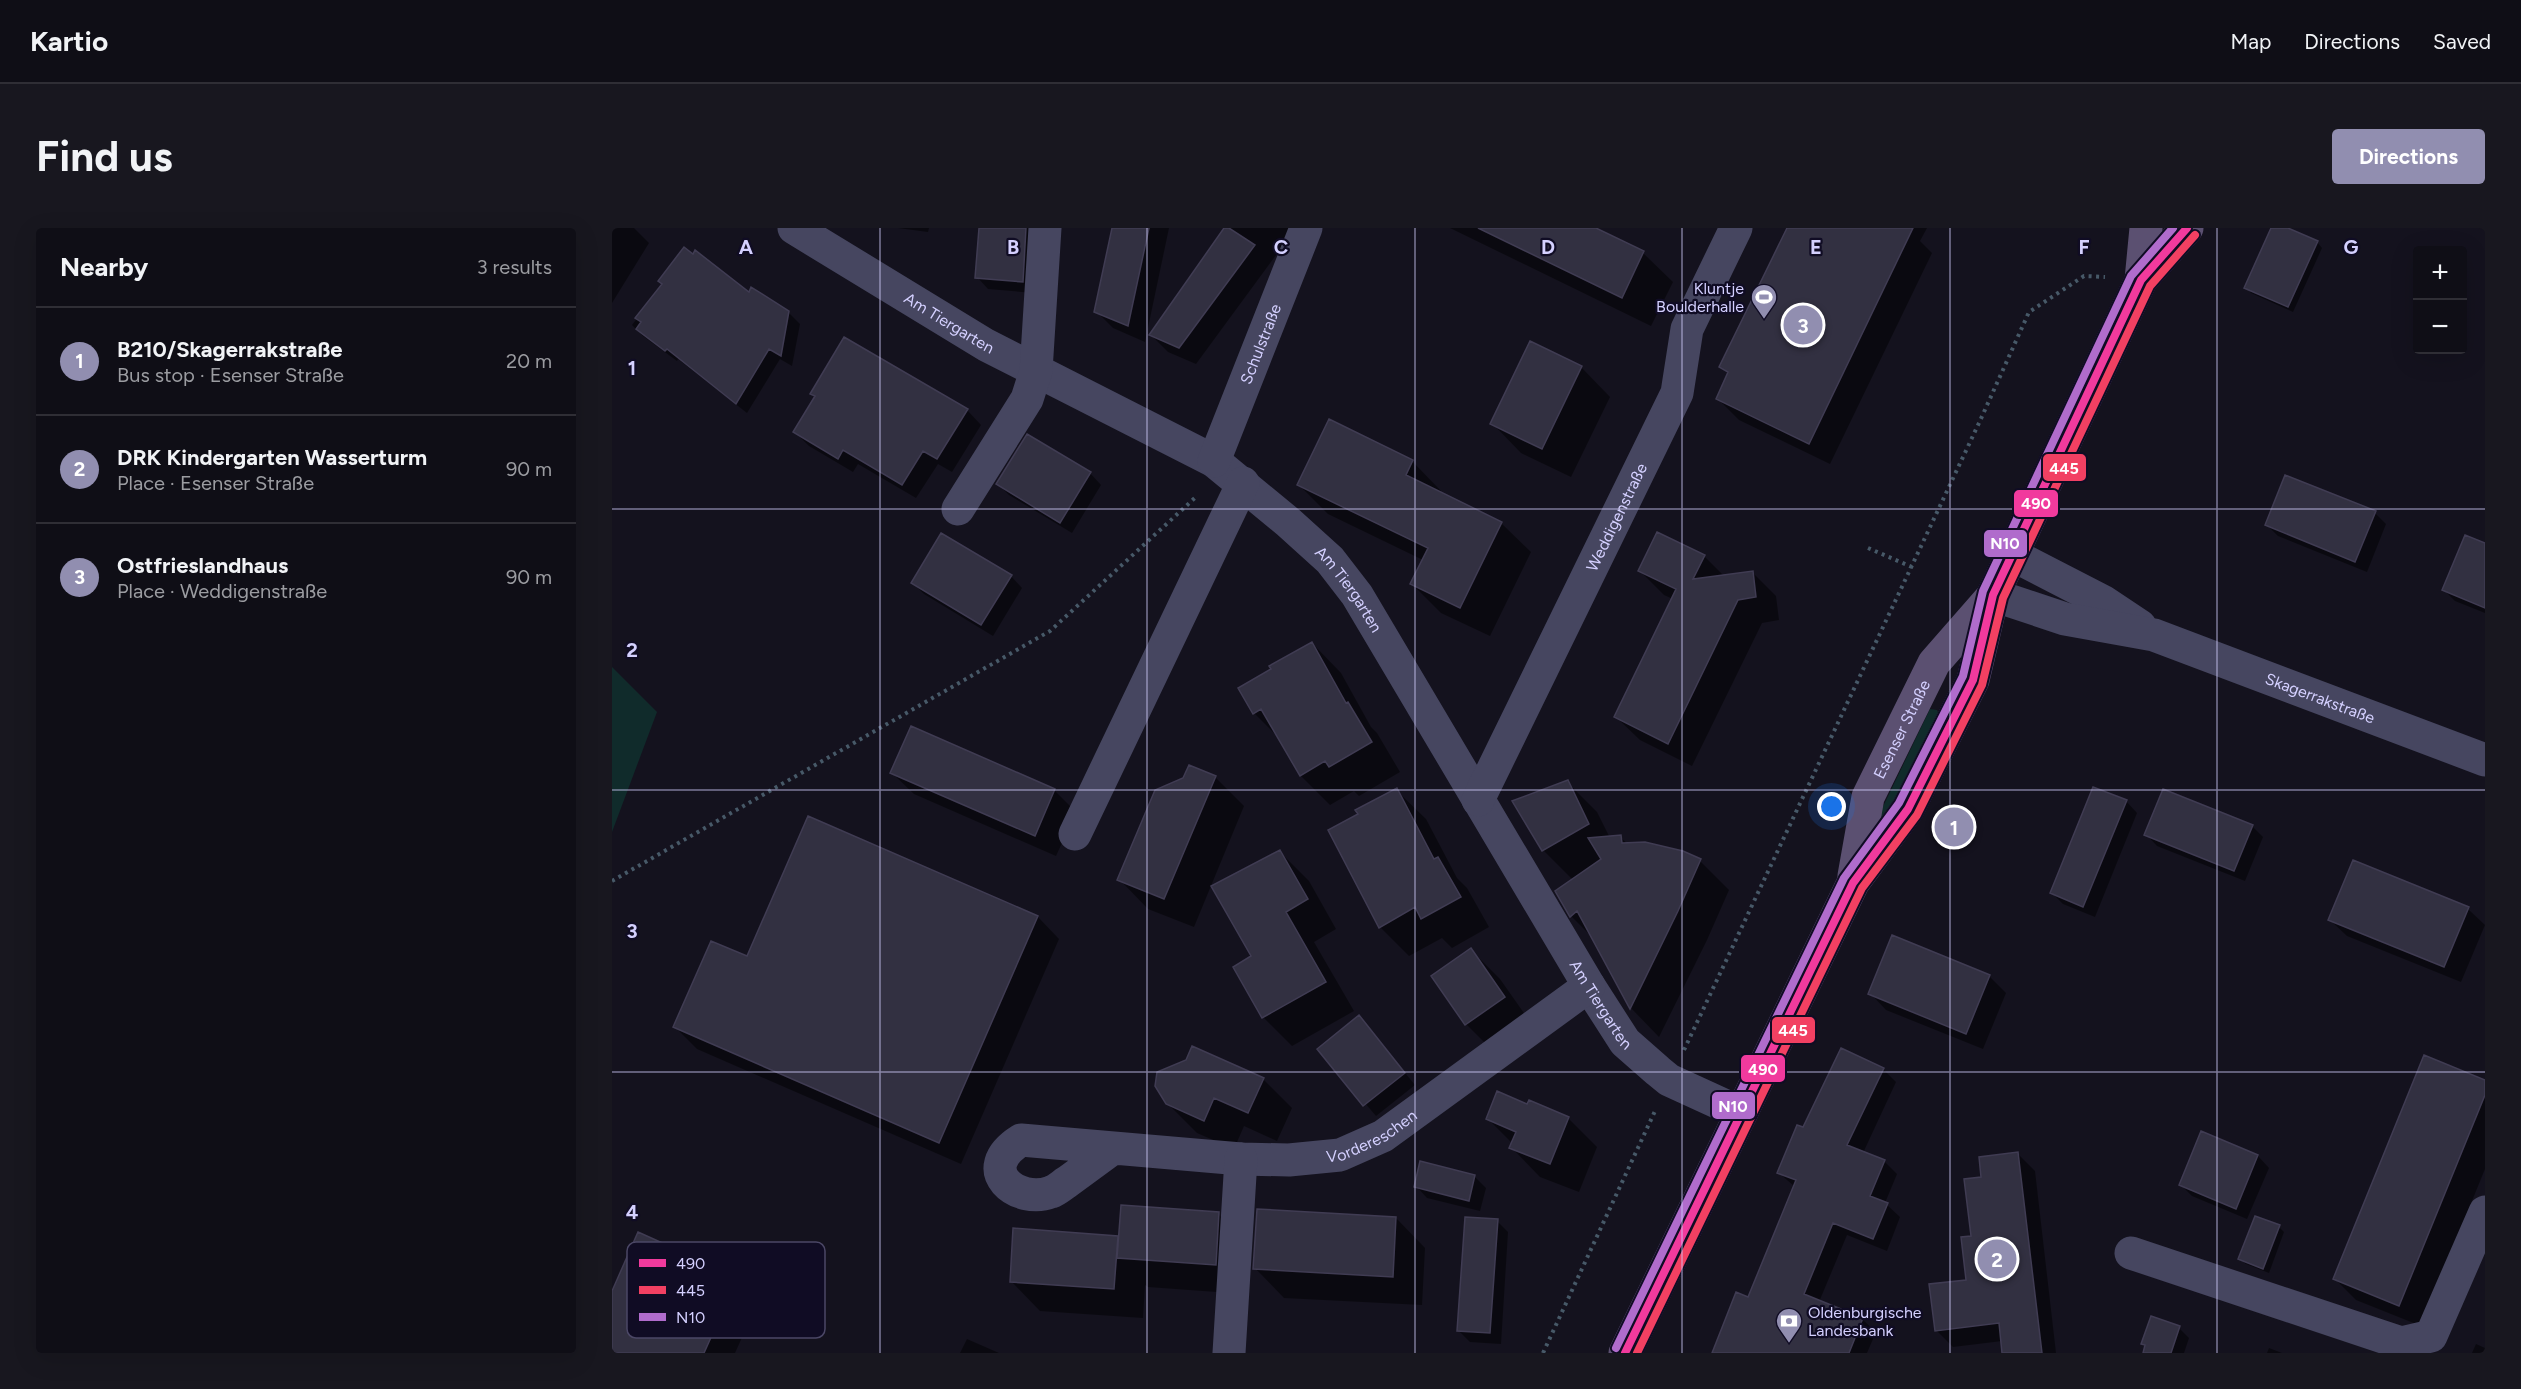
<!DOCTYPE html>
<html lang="en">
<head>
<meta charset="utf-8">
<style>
  :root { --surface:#0f0e16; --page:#18171f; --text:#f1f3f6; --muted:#9b9ca1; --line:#2f2e35; --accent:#918eb0 }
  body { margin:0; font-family:Figtree,sans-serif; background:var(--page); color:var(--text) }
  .controls { position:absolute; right:18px; top:18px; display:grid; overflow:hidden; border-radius:6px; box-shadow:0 6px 24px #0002 }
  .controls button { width:54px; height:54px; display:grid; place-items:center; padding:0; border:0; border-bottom:2px solid var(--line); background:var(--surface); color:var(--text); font:30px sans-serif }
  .you { position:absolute; left:1220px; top:579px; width:21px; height:21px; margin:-15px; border:4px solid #fff; border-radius:50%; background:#1a73e8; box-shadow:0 0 0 9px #1a73e833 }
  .badge { display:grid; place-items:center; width:39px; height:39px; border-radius:50%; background:var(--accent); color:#fff; font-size:20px; font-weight:700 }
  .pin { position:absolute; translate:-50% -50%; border:3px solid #fff; box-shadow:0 2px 6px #0006 }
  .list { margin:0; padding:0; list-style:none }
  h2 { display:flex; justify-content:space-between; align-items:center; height:78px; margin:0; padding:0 24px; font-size:26px }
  h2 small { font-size:20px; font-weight:400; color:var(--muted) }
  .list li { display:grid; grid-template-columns:39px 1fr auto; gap:18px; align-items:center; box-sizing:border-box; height:108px; padding:0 24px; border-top:2px solid var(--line) }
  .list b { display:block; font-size:22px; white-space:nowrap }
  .list p { margin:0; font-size:20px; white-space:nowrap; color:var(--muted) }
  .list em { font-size:20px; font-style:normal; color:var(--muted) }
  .map { position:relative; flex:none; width:1873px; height:1125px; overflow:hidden; border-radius:6px }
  header { display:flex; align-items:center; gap:36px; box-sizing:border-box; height:84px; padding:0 30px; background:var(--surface); border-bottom:2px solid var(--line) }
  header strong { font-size:28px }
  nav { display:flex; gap:33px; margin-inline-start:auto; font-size:21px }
  .intro { display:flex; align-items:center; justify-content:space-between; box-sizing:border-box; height:144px; padding:0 36px }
  h1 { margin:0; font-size:42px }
  .button { padding:15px 27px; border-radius:6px; background:var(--accent); color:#fff; font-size:21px; font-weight:700 }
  main { display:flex; gap:36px; padding:0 36px }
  aside { flex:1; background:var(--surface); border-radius:6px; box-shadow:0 6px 24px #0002 }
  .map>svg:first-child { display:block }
  .green { fill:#102b2b }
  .shadow { fill:#0007 }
  .building { fill:#323041; stroke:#403c53; stroke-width:1.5 }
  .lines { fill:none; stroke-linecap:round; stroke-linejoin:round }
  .path { stroke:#475968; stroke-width:4; stroke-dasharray:3 4.5; stroke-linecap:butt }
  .minor { stroke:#464660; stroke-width:33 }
  .major { stroke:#5b5071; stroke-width:33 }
  .bus-1-casing { stroke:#100c24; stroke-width:12 }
  .bus-2-casing { stroke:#100c24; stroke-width:12 }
  .bus-3-casing { stroke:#100c24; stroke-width:12 }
  .bus-1 { stroke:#f13a9d; stroke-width:8 }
  .bus-2 { stroke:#f24062; stroke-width:8 }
  .bus-3 { stroke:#b06ccc; stroke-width:8 }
  .grid { fill:none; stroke:#d4d0ff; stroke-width:1.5; stroke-opacity:0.55 }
  .labels { text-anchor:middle; stroke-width:4.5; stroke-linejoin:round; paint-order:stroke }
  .poi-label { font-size:16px; fill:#d4d0ff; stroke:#100c24; text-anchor:end }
  .street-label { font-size:16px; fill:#d4d0ff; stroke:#100c24 }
  .key { fill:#100c24; stroke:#4b4766; stroke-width:1.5 }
  .key-label { font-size:16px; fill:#d4d0ff }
  .grid-label { font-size:20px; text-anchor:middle; font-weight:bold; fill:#d4d0ff; stroke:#100c24; stroke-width:4.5; stroke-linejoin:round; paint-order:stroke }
  .line-badge { stroke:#100c24; stroke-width:2 }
  .badge-label { font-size:16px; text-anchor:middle; font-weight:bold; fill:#fff }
</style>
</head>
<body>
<header>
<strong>Kartio</strong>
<nav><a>Map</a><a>Directions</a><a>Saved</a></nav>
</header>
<div class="intro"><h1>Find us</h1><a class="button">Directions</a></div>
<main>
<aside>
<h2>Nearby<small>3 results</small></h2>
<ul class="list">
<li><span class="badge">1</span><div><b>B210/Skagerrakstraße</b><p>Bus stop · Esenser Straße</p></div><em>20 m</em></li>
<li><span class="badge">2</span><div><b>DRK Kindergarten Wasserturm</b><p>Place · Esenser Straße</p></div><em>90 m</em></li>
<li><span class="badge">3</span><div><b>Ostfrieslandhaus</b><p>Place · Weddigenstraße</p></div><em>90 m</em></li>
</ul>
</aside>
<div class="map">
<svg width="1873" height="1125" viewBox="0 0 1873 1125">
  <rect width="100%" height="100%" fill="#14121e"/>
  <path class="green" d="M 0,439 L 45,484 L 0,604 Z
    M 1318,481 L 1325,482 L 1328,489 L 1272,592 L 1266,589 Z"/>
  <path class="shadow" d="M 0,0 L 22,0 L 37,15 L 0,75 Z
    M 286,0 L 317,0 L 316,4 Z
    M 369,0 L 429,0 L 422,65 L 376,61 L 365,49 Z
    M 502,0 L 557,0 L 533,114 L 501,100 L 484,83 Z
    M 614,0 L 681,0 L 670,19 L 584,136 L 556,124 L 539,107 Z
    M 838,0 L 981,0 L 1031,25 L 1061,54 L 1039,98 Z
    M 1176,0 L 1315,0 L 1308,13 L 1320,25 L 1218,236 L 1127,192 L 1106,171 L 1117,146 L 1109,139 Z
    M 1660,0 L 1673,0 L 1705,14 L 1710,20 L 1681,84 L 1639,65 L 1634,59 Z
    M 51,56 L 137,66 L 176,84 L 188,96 L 180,138 L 168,131 L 135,185 L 66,131 L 65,133 L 31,108 L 20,97 Z
    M 969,139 L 998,169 L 959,249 L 909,225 L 880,195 Z
    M 200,165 L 355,182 L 369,197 L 340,244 L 326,236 L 304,270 L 246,236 L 241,244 L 197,218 L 183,204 L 204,169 Z
    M 800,233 L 829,263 L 828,265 L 889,295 L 919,324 L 878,408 L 829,385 L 800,356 L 811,332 L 716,286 L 687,257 Z
    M 478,245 L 489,257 L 460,305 L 397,267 L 386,256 Z
    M 1763,285 L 1774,296 L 1755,344 L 1666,308 L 1655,297 Z
    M 1873,317 L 1873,385 L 1843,373 L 1832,362 Z
    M 1092,328 L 1112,348 L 1140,344 L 1164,368 L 1167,392 L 1150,395 L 1080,538 L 1028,512 L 1004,489 L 1061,371 L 1052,367 L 1028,343 Z
    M 399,348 L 410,360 L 381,408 L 312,366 L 301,355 Z
    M 700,415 L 729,445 L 759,499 L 765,505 L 788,544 L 747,568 L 742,563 L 718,577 L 689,548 L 668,511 L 642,485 L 661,442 Z
    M 280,545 L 442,562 L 464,584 L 444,628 L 302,566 Z
    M 603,549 L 632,578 L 582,699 L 536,681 L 507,651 Z
    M 955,554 L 985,584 L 998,610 L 1008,609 L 1016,616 L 1088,633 L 1117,662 L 1095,712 L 1047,809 L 1019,780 L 981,710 L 959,688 L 961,652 L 931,622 Z
    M 784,562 L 814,591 L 845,650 L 855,660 L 877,699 L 840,720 L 830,710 L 797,728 L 768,699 L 748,586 Z
    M 1514,573 L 1525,585 L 1483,689 L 1451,676 L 1440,665 Z
    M 197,590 L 426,689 L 447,711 L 349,936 L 85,821 L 63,799 L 135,730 Z
    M 1640,598 L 1651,609 L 1633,653 L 1545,618 L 1534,606 Z
    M 667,623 L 697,653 L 724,701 L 702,714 L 742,783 L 680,818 L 651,789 L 641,729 Z
    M 1856,681 L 1873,697 L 1849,754 L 1735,708 L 1718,692 Z
    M 859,722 L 888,751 L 921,798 L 883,825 L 854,796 Z
    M 1377,748 L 1394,765 L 1371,821 L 1274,782 L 1258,765 Z
    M 747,789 L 803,857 L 764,888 L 707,821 Z
    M 1271,841 L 1284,854 L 1251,925 L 1272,933 L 1285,946 L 1273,975 L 1288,989 L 1275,1023 L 1235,1007 L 1207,1074 L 1250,1091 L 1264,1104 L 1255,1125 L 1105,1125 L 1136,1071 L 1183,959 L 1167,945 L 1192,901 Z
    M 651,851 L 680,880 L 665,913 L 632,898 L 622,921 L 585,905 L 555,875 Z
    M 1873,854 L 1873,941 L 1809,1098 L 1744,1072 L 1723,1051 Z
    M 916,878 L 956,890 L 985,919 L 967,964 L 928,949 L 899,919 L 901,916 L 876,891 Z
    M 1590,905 L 1646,928 L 1657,940 L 1635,991 L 1580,968 L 1568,956 Z
    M 1406,926 L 1423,943 L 1444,1125 L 1392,1125 L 1390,1113 L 1341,1119 L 1324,1102 L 1355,1054 L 1371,950 Z
    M 809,935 L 863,949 L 874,960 L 868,983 L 815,970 L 804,958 Z
    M 606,986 L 636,1015 L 632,1066 L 536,1059 L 533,1057 L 531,1090 L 428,1083 L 399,1053 L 505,1009 L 508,1012 Z
    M 784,990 L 813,1020 L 810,1077 L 672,1070 L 643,1040 Z
    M 885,993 L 896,1004 L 889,1116 L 858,1114 L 846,1102 Z
    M 1667,999 L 1672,1004 L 1657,1045 L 1634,1036 L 1628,1031 Z
    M 125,1051 L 147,1072 L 123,1125 L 0,1125 L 0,1066 Z
    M 1567,1100 L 1577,1110 L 1572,1125 L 1532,1125 L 1534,1119 L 1531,1116 Z
    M 355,1111 L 387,1125 L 348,1125 Z
    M 1864,1116 L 1873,1120 L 1873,1125 L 1860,1125 Z
    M 1657,1120 L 1670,1125 L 1655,1125 Z"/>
  <path class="building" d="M 367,0 L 414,0 L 411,54 L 363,50 Z
    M 500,0 L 537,0 L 516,98 L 482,84 Z
    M 612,0 L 617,0 L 643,17 L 567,120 L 537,107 Z
    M 866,0 L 984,0 L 1032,23 L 1010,70 Z
    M 1175,0 L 1301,0 L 1197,216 L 1104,171 L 1116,144 L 1107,139 Z
    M 1659,0 L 1676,0 L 1706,13 L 1676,79 L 1632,60 Z
    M 72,19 L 81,26 L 83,22 L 137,64 L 139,59 L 177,83 L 169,128 L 157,121 L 124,176 L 55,121 L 53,123 L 24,101 L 29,94 L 23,90 L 50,56 L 46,53 Z
    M 232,109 L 356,181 L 325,231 L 311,223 L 290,257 L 231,222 L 226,231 L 181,204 L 203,168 L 198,166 Z
    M 918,113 L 970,138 L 930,221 L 878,196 Z
    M 717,191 L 801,232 L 794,247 L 890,294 L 848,380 L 798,356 L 816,320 L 685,257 Z
    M 415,206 L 479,244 L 448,295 L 384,256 Z
    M 1673,247 L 1764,283 L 1743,334 L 1653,297 Z
    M 1045,304 L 1093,327 L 1081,351 L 1141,343 L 1144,369 L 1126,372 L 1056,516 L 1002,489 L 1064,361 L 1026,343 Z
    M 329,305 L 400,347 L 369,397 L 299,355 Z
    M 1853,307 L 1873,315 L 1873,380 L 1830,362 Z
    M 700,414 L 734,475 L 736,474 L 760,514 L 717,539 L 713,533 L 688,548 L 649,481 L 641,486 L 626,460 L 659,441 L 657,438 Z
    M 299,498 L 443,561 L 423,608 L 278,545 Z
    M 577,537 L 604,548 L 552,671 L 505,652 L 543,562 L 571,550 Z
    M 956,552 L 977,596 L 930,623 L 900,573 Z
    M 1481,559 L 1515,572 L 1471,679 L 1438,665 Z
    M 785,560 L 822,631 L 826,629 L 849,669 L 809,691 L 803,679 L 767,700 L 716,602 L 746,586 L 743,582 Z
    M 1551,561 L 1641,597 L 1622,643 L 1532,607 Z
    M 196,588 L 426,688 L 327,915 L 61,799 L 99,713 L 135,728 Z
    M 1009,607 L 1010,615 L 1033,614 L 1071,623 L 1089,631 L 1066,683 L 1018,781 L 965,683 L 958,689 L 943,663 L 989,631 L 976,610 Z
    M 668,622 L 696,671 L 674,684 L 714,754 L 650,790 L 621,739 L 639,728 L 599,658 Z
    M 1741,632 L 1857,679 L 1832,739 L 1716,692 Z
    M 1280,707 L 1378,747 L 1354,806 L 1256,766 Z
    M 859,720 L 893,769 L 853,797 L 819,748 Z
    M 747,787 L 793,845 L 751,878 L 705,821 Z
    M 580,818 L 652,850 L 636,885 L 602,870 L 592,893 L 554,876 L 543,858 L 545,844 L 574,832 Z
    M 1229,820 L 1272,840 L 1235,917 L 1273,932 L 1258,968 L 1276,975 L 1261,1011 L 1221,995 L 1192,1066 L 1251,1090 L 1237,1125 L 1100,1125 L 1124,1064 L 1136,1069 L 1184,952 L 1165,945 L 1185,897 L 1191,899 Z
    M 1812,827 L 1873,852 L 1873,867 L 1787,1078 L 1721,1051 Z
    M 885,863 L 915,876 L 917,872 L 957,889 L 938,936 L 897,920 L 904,904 L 874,891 Z
    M 1589,903 L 1646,927 L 1624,981 L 1567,957 Z
    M 1406,924 L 1430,1125 L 1390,1125 L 1387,1095 L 1323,1103 L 1317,1056 L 1354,1052 L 1349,1009 L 1359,1008 L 1352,951 L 1369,949 L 1367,929 Z
    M 808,933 L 863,947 L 857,973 L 802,959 Z
    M 509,977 L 607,984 L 604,1037 L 505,1030 Z
    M 645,981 L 784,989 L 781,1049 L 641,1041 Z
    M 1643,988 L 1668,997 L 1651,1041 L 1626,1031 Z
    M 853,989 L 886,991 L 878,1105 L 845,1103 Z
    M 401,1000 L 506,1008 L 502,1061 L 398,1054 Z
    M 26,1004 L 126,1049 L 92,1125 L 0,1125 L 0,1063 Z
    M 1539,1088 L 1568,1098 L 1559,1125 L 1531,1125 L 1533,1117 L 1529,1116 Z"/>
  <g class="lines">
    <path class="path" d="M 1256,320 L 1300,339
      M 0,653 L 438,403 L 585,268
      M 1072,822 L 1367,195 L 1417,84 L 1472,48 L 1493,49
      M 931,1125 L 1043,883"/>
    <g class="minor">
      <path id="s1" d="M 182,0 L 374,117 L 602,233 L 676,294 L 718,332 L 745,367 L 977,758 L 1013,814 L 1046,843 L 1057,852 L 1129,885"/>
      <path id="s2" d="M 602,233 L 694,0"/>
      <path d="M 346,281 L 415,171 L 424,143 L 433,0"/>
      <path d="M 1401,327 L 1492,374 L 1528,398"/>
      <path id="s3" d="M 1381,367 L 1453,391 L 1542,407 L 1873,532"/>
      <path id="s4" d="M 866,572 L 1065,165 L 1075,101 L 1124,0"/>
      <path d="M 463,606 L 631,255"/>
      <path id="s5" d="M 500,921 C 485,932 470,943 455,954 C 450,957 445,962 439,964 C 406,977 361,942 409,912 L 629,931 L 677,932 L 728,927 L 771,908 L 977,758"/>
      <path d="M 1519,1025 L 1789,1115 L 1819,1108 L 1873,984"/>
      <path d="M 617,1125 L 629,931"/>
    </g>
    <g class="major">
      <path d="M 1529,52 L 1534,0"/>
      <path id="s6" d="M 1242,648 L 1256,569 L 1322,435 L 1378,371"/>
      <path d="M 1013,1125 L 1241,655 L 1296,581 L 1361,452 L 1381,367 L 1529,52 L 1575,0"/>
    </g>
    <g class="bus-1-casing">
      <path id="bus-1" d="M 1013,1125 L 1241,655 L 1296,581 L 1361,452 L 1381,367 L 1529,52 L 1575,0"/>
    </g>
    <g class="bus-2-casing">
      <path id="bus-2" d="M 1025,1125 L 1250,660 L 1305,587 L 1370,457 L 1391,370 L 1538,58 L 1583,7"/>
    </g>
    <g class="bus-3-casing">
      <path id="bus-3" d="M 1004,1120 L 1232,650 L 1287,575 L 1351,448 L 1371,363 L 1519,48 L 1561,0"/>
    </g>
    <use href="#bus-1" class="bus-1"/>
    <use href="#bus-2" class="bus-2"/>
    <use href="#bus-3" class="bus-3"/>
  </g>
  <path class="grid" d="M 268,0 L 268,1125M 535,0 L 535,1125M 803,0 L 803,1125M 1070,0 L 1070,1125M 1338,0 L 1338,1125M 1605,0 L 1605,1125M 0,281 L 1873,281M 0,562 L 1873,562M 0,844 L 1873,844"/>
  <defs>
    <g id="stadium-pin" transform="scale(1.35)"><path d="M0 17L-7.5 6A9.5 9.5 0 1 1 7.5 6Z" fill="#918eb0" stroke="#100c24"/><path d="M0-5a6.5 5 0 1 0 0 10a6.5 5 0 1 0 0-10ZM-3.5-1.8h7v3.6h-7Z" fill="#fff"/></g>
    <g id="bank-pin" transform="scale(1.35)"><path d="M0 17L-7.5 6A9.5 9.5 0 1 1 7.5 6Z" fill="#918eb0" stroke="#100c24"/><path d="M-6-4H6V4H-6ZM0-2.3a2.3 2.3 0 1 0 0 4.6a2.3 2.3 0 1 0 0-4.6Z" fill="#fff"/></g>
  </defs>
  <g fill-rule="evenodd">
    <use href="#stadium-pin" x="1152" y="69"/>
    <use href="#bank-pin" x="1177" y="1093"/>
  </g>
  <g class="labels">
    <g class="poi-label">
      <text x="1132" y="66">Kluntje<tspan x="1132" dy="18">Boulderhalle</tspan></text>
      <text x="1196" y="1090" text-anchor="start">Oldenburgische<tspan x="1196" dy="18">Landesbank</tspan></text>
    </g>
    <g class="street-label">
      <text dy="6" stroke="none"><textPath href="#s1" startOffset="182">Am Tiergarten</textPath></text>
      <text dy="6" stroke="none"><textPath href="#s2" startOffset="126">Schulstraße</textPath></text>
      <text dy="6" stroke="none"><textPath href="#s4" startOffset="315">Weddigenstraße</textPath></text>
      <text dy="6" stroke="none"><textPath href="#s1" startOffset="668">Am Tiergarten</textPath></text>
      <text dy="6" stroke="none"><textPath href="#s3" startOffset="344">Skagerrakstraße</textPath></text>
      <text dy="6" stroke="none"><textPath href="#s6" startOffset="156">Esenser Straße</textPath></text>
      <text dy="6" stroke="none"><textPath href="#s1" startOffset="1154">Am Tiergarten</textPath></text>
      <text dy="6" stroke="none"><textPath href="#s5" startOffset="532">Vordereschen</textPath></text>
    </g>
  </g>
  <rect x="15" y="1014" width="198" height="96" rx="9" class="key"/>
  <rect x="27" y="1031" width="27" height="8" fill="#f13a9d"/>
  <rect x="27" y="1058" width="27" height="8" fill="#f24062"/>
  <rect x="27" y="1085" width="27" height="8" fill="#b06ccc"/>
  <g class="key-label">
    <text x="64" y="1041">490</text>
    <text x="64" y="1068">445</text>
    <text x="64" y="1095">N10</text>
  </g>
  <g class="grid-label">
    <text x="134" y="26">A</text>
    <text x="401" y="26">B</text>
    <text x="669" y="26">C</text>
    <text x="936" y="26">D</text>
    <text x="1204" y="26">E</text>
    <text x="1472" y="26">F</text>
    <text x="1739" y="26">G</text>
    <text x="20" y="147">1</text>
    <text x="20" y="429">2</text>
    <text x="20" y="710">3</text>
    <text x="20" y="991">4</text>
  </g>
  <g class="line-badge">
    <rect x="1430" y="225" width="45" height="29" rx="6" fill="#f24062"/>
    <rect x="1401" y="261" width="46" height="29" rx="6" fill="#f13a9d"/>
    <rect x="1371" y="301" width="45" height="29" rx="6" fill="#b06ccc"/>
    <rect x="1159" y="788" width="45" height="28" rx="6" fill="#f24062"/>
    <rect x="1128" y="826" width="46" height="29" rx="6" fill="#f13a9d"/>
    <rect x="1099" y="863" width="45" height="29" rx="6" fill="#b06ccc"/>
  </g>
  <g class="badge-label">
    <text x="1452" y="246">445</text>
    <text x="1424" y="281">490</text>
    <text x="1393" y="321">N10</text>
    <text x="1181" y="808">445</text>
    <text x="1151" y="847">490</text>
    <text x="1121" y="884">N10</text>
  </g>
</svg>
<div class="controls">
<button>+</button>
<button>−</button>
</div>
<div class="you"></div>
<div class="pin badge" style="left:1342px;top:599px">1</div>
<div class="pin badge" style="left:1385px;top:1031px">2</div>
<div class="pin badge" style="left:1191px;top:97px">3</div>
</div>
</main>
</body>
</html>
